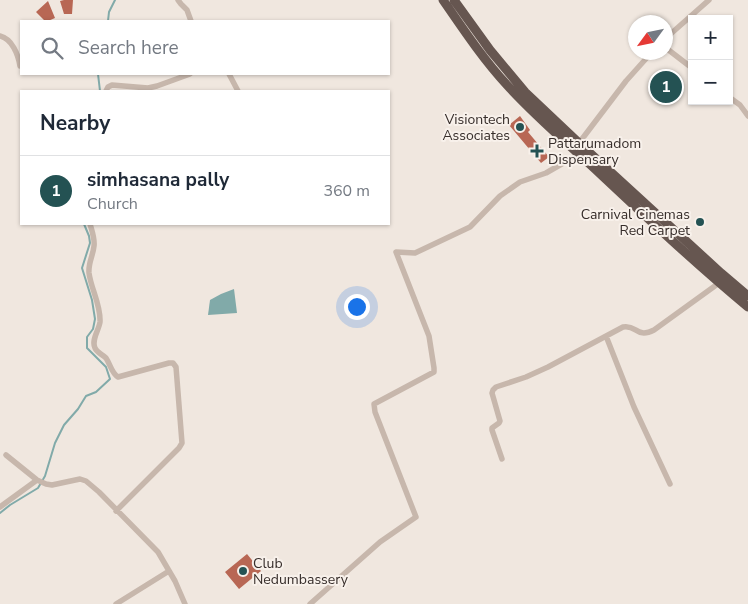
<!DOCTYPE html>
<html lang="en">
<head>
<meta charset="utf-8">
<style>
  :root { --surface:#fff; --page:#f2f2f3; --text:#1f2937; --muted:#747a83; --line:#e0e1e3; --accent:#245253 }
  body { margin:0; font-family:"Nunito Sans",sans-serif; background:var(--page); color:var(--text) }
  .controls { position:absolute; right:15px; top:15px; display:grid; overflow:hidden; border-radius:0px; box-shadow:0 1px 4px #0004 }
  .controls button { width:45px; height:45px; display:grid; place-items:center; padding:0; border:0; border-bottom:1px solid var(--line); background:var(--surface); color:var(--text); font:25px sans-serif }
  .compass { position:absolute; left:628px; top:15px; width:45px; height:45px; border-radius:50%; background:var(--surface); box-shadow:0 1px 4px #0004; rotate:237deg }
  .you { position:absolute; left:356px; top:306px; width:18px; height:18px; margin:-12px; border:4px solid #fff; border-radius:50%; background:#1a73e8; box-shadow:0 0 0 8px #1a73e833 }
  .badge { display:grid; place-items:center; width:32px; height:32px; border-radius:50%; background:var(--accent); color:#fff; font-size:16px; font-weight:700 }
  .pin { position:absolute; translate:-50% -50%; border:2px solid #fff; box-shadow:0 1px 5px #0006 }
  .list { margin:0; padding:0; list-style:none }
  h2 { display:flex; justify-content:space-between; align-items:center; height:65px; margin:0; padding:0 20px; font-size:21px }
  h2 small { font-size:16px; font-weight:400; color:var(--muted) }
  .list li { display:grid; grid-template-columns:32px 1fr auto; gap:15px; align-items:center; box-sizing:border-box; height:70px; padding:0 20px; border-top:1px solid var(--line) }
  .list b { display:block; font-size:19px; white-space:nowrap }
  .list p { margin:0; font-size:16px; white-space:nowrap; color:var(--muted) }
  .list em { font-size:16px; font-style:normal; color:var(--muted) }
  .icon { flex:none; width:28px; height:28px; fill:none; stroke:currentColor; stroke-width:2; stroke-linecap:round; stroke-linejoin:round }
  .map { position:relative; flex:none; width:748px; height:604px; overflow:hidden }
  .search { position:absolute; background:var(--surface); box-shadow:0 1px 4px #0004; left:20px; top:20px; width:370px; height:55px; display:flex; align-items:center; gap:12px; box-sizing:border-box; padding:0 18px; border-radius:0px; color:var(--muted); font-size:19px }
  .panel { position:absolute; background:var(--surface); box-shadow:0 1px 4px #0004; left:20px; top:90px; width:370px; height:135px; border-radius:0px }
  .map>svg:first-child { display:block }
  .water { fill:#81aaa9 }
  .lines { fill:none; stroke-linecap:round; stroke-linejoin:round }
  .stream { stroke:#81aaa9; stroke-width:2 }
  .building { fill:#b86754 }
  .minor { stroke:#c7b7ac; stroke-width:5.5 }
  .trunk { stroke:#665650; stroke-width:9 }
  .poi-dot { fill:#245253; stroke:#f8f1eb; stroke-width:2 }
  .labels { text-anchor:middle; stroke-width:4; stroke-linejoin:round; paint-order:stroke }
  .poi-label { font-size:14px; fill:#362d2a; stroke:#f8f1eb; text-anchor:end }
</style>
</head>
<body>
<div class="map">
<svg width="748" height="604" viewBox="0 0 748 604">
  <rect width="100%" height="100%" fill="#f0e7df"/>
  <path class="water" d="M 234,289 L 237,313 L 208,315 L 210,300 L 221,294 Z"/>
  <g class="lines">
    <path class="stream" d="M 108,21 L 109,12 L 115,0
      M 98,74 L 100,91
      M 0,513 L 10,505 L 38,488 L 45,476 L 55,443 L 64,425 L 78,409 L 86,396 L 96,392 L 110,379 L 106,367 L 87,348 L 87,337 L 93,329 L 95,319 L 92,300 L 82,268 L 90,243 L 89,236 L 84,224"/>
  </g>
  <path class="building" d="M 64,0 L 73,0 L 72,14 L 64,14 L 60,1 Z
    M 48,1 L 55,18 L 48,21 L 45,21 L 36,12 Z
    M 520,116 L 530,130 L 528,132 L 549,157 L 541,163 L 509,125 Z
    M 247,554 L 261,571 L 239,589 L 225,572 Z"/>
  <g class="lines">
    <path class="minor" d="M 178,0 L 181,4 L 187,10 L 191,21
      M 0,36 C 12,39 18,54 20,66
      M 666,38 L 709,0
      M 666,48 L 692,68
      M 229,74 L 238,91
      M 106,91 L 108,87 L 112,85 L 148,88 L 157,86 L 190,74
      M 729,97 L 740,105 L 748,116
      M 579,143 L 626,81 L 652,52
      M 90,224 C 92,231 95,239 94,246 C 93,256 88,263 89,273 C 91,289 101,305 100,322 C 99,330 91,340 95,348 C 97,353 102,354 106,358 C 110,364 112,374 118,377 L 169,363 L 173,363 L 176,367 L 182,443 L 179,448 L 116,511
      M 606,336 L 634,407 L 670,484
      M 6,455 L 37,480 L 46,484 L 52,485 L 80,479 L 86,481 L 99,492 L 158,552 L 175,581 L 185,604
      M 502,459 L 492,430 L 492,428 L 499,423 L 500,421 L 492,393 L 493,390 L 496,387 L 526,377 L 548,367 L 623,327 C 637,324 636,339 654,330 L 719,283
      M 0,507 L 37,480
      M 116,604 L 169,571
      M 310,604 L 380,542 L 416,517 L 375,412 L 374,404 L 434,372 L 434,368 L 429,336 L 396,252 L 415,253 L 470,227 L 500,196 L 520,182 L 546,173 L 579,154"/>
    <path class="trunk" d="M 443,0 C 463,29 483,59 507,85 C 534,115 566,142 595,169 C 645,216 695,263 748,307
      M 454,0 L 490,50 L 525,92 L 579,143 L 721,273 L 748,296"/>
  </g>
  <g class="poi-dot">
    <circle cx="520" cy="127" r="5"/>
    <path d="M534.5 143.5h5v5h5v5h-5v5h-5v-5h-5v-5h5z"/>
    <circle cx="700" cy="222" r="5"/>
    <circle cx="243" cy="571" r="5"/>
  </g>
  <g class="labels">
    <g class="poi-label">
      <text x="510" y="124">Visiontech<tspan x="510" dy="16">Associates</tspan></text>
      <text x="548" y="148" text-anchor="start">Pattarumadom<tspan x="548" dy="16">Dispensary</tspan></text>
      <text x="690" y="219">Carnival Cinemas<tspan x="690" dy="16">Red Carpet</tspan></text>
      <text x="253" y="568" text-anchor="start">Club<tspan x="253" dy="16">Nedumbassery</tspan></text>
    </g>
  </g>
</svg>
<div class="controls">
<button>+</button>
<button>−</button>
</div>
<svg class="compass" viewBox="-18 -18 36 36"><path d="M0-13l5 13h-10z" fill="#e53935"/><path d="M0 13l5-13h-10z" fill="#747a83"/></svg>
<div class="you"></div>
<div class="pin badge" style="left:666px;top:87px">1</div>
<div class="search"><svg class="icon" aria-label="search" viewBox="0 0 24 24"><circle cx="10" cy="10" r="6"/><path d="M15 15l6 6"/></svg>Search here</div>
<section class="panel">
<h2>Nearby<small></small></h2>
<ul class="list">
<li><span class="badge">1</span><div><b>simhasana pally</b><p>Church</p></div><em>360 m</em></li>
</ul>
</section>
</div>
</body>
</html>
